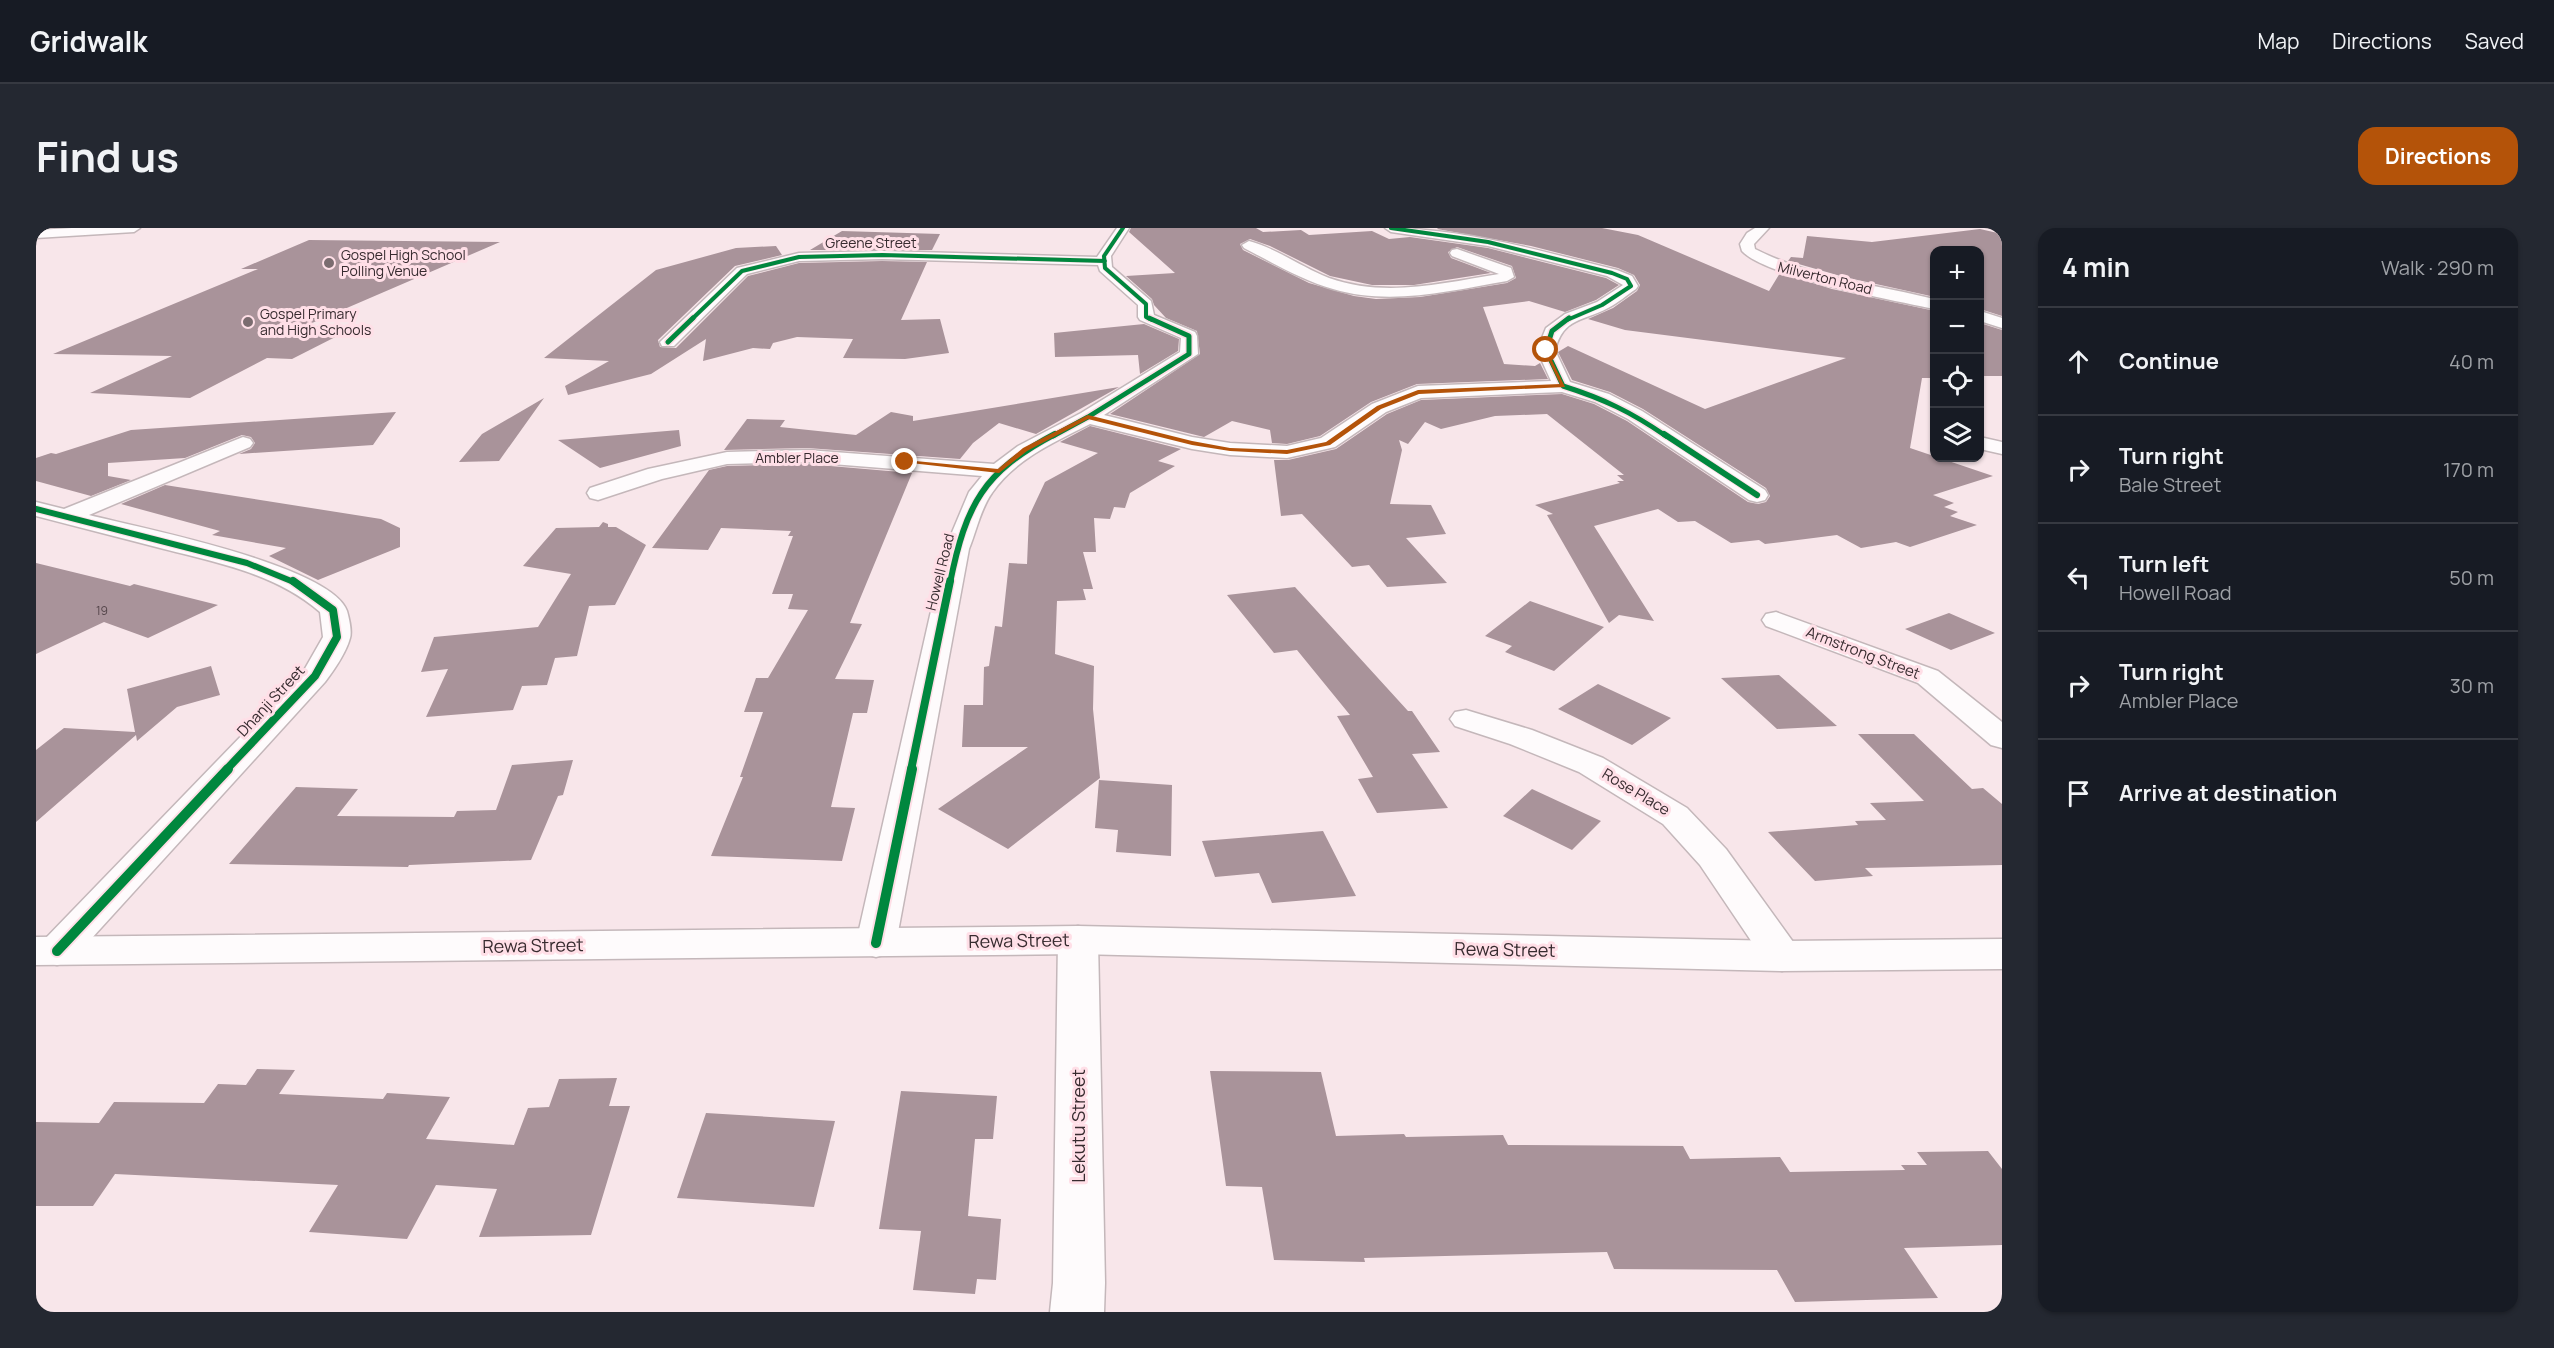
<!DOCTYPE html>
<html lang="en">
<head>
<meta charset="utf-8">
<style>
  :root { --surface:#171b24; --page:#242831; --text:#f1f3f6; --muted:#9ea1a6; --line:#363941; --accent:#b45309 }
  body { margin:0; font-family:Manrope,sans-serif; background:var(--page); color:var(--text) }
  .controls { position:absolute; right:18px; top:18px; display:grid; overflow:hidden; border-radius:12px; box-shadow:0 2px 4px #0004 }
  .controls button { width:54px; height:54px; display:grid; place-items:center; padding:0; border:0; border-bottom:2px solid var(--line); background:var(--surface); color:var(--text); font:30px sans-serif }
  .stop { position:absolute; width:18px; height:18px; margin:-14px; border:4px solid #b45309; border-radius:50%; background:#fff }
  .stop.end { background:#b45309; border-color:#fff; box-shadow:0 2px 6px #0008 }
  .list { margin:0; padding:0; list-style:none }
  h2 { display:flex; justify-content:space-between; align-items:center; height:78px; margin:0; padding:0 24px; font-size:26px }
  h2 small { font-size:20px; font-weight:400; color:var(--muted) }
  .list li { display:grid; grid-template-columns:39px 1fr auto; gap:18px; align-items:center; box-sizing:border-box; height:108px; padding:0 24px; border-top:2px solid var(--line) }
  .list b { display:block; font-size:22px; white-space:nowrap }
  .list p { margin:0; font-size:20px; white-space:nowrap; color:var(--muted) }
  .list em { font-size:20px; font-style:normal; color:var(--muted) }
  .icon { flex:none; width:33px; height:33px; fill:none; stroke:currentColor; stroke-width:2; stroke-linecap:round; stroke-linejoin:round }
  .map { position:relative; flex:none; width:1966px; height:1084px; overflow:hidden; border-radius:18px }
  header { display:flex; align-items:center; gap:36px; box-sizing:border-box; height:84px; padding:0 30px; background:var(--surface); border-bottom:2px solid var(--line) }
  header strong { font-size:28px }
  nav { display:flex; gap:33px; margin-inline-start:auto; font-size:21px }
  .intro { display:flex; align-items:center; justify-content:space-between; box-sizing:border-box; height:144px; padding:0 36px }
  h1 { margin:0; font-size:42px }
  .button { padding:15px 27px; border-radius:18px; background:var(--accent); color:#fff; font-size:21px; font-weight:700 }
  main { display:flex; gap:36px; padding:0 36px }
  aside { flex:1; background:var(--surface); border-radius:18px; box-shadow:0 2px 4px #0004 }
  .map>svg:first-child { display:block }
  .building { fill:#a9939a; fill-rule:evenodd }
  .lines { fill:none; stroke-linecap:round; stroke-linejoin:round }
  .minor-casing { stroke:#c4b7ba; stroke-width:3 }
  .primary-casing { stroke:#c4b7ba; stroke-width:3 }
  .minor { fill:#fefbfc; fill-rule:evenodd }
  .primary { fill:#fefbfc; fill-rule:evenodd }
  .cycleway-far4-casing { stroke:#ffdfe7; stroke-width:5 }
  .cycleway-far3-casing { stroke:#ffdfe7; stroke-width:8 }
  .cycleway-far2-casing { stroke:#ffdfe7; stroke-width:8 }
  .cycleway-far1-casing { stroke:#ffdfe7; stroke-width:11 }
  .cycleway-casing { stroke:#ffdfe7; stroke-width:14 }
  .cycleway-far4 { stroke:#00873e; stroke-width:4 }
  .cycleway-far3 { stroke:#00873e; stroke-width:5 }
  .cycleway-far2 { stroke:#00873e; stroke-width:6 }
  .cycleway-far1 { stroke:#00873e; stroke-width:8 }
  .cycleway { stroke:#00873e; stroke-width:10 }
  .route { fill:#b45309 }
  .poi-dot { fill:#7b6c70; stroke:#ffdfe7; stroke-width:2 }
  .labels { text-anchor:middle; stroke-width:6; stroke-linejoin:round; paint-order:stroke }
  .number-label { font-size:12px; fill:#54454a }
  .far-street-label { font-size:14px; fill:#372b2f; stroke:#ffdfe7 }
  .far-poi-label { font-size:14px; fill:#372b2f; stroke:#ffdfe7; text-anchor:start }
  .street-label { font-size:15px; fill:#372b2f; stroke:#ffdfe7 }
  .near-street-label { font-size:18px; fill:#372b2f; stroke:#ffdfe7 }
</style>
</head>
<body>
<header>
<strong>Gridwalk</strong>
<nav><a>Map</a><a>Directions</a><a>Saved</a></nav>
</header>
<div class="intro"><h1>Find us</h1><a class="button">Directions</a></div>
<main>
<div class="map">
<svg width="1966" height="1084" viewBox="0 0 1966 1084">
  <rect width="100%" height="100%" fill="#f8e6ea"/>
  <path class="building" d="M 1095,0 L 1220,0 L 1227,4 L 1265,2 L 1273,7 L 1336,3 L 1353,11 L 1374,9 L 1452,20 L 1570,50 L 1583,57 L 1560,72 L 1529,84 L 1493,73 L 1447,79 L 1468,136 L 1499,138 L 1504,135 L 1512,151 L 1381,156 L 1335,174 L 1284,208 L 1251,216 L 1236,215 L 1234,202 L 1196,193 L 1168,209 L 1074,186 L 1164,126 L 1161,103 L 1130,90 L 1118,77 L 1116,71 L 1090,48 L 1139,45 L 1093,4 ZM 1214,11 L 1234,18 L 1294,48 L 1336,57 L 1378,57 L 1455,45 L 1415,30 L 1412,24 L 1421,19 L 1476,38 L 1480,50 L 1471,55 L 1384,69 L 1340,71 L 1318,68 L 1273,55 L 1207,22 L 1204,16 Z
    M 1402,0 L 1566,0 L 1602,7 L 1733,63 L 1744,45 L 1796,61 L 1899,83 L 1899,150 L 1886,150 L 1874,220 L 1957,248 L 1897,267 L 1918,275 L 1908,279 L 1922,284 L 1914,288 L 1941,297 L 1874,319 L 1860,314 L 1825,320 L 1801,307 L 1729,316 L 1723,312 L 1695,315 L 1659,293 L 1642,294 L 1622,281 L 1558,298 L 1618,393 L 1583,387 L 1573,395 L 1511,287 L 1517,286 L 1499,277 L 1584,255 L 1581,253 L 1588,253 L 1581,247 L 1588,247 L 1511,186 L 1459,188 L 1405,201 L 1389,194 L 1372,216 L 1363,212 L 1366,222 L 1354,276 L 1395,277 L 1410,306 L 1370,310 L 1411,355 L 1351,359 L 1333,337 L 1316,339 L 1266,286 L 1245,288 L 1238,232 L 1252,232 L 1300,221 L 1351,186 L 1385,172 L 1526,166 L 1558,176 L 1591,193 L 1712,274 L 1722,276 L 1730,274 L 1734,268 L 1730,260 L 1607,181 L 1574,164 L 1536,152 L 1522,124 L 1532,118 L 1669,181 L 1810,130 L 1589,102 L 1552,91 L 1577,80 L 1601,63 L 1604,57 L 1598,47 L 1582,40 L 1495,18 L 1401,1 Z
    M 1944,1 L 1966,6 L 1966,88 L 1944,81 L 1944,22 L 1899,22 L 1899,69 L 1808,49 L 1752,33 L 1755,29 L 1767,30 L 1771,8 L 1836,14 Z
    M 806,3 L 904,6 L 896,22 L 774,22 Z
    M 273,12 L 464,14 L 269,98 L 317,100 L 256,131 L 231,130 L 154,170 L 54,165 L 136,128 L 17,126 L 222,41 L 205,41 Z
    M 740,18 L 746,27 L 699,38 L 622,112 L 624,119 L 640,120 L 712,48 L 763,35 L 846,33 L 891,34 L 865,92 L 904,91 L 913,125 L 869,131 L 807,130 L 817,111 L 761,109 L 737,115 L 734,121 L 717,120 L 667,133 L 670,111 L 615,146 L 532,167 L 529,158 L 573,133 L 508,130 L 620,42 L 700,20 Z
    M 1944,95 L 1966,102 L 1966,148 L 1944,148 Z
    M 1108,96 L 1143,111 L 1142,123 L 1104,146 L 1102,127 L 1019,129 L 1018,105 Z
    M 1083,159 L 1000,206 L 963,195 L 937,215 L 924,231 L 771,220 L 688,222 L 711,191 L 749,192 L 744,199 L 820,207 L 855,184 L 877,188 L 877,193 Z
    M 508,170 L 463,233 L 423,234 L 446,206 Z
    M 360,184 L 337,217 L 203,226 L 215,221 L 219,215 L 215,209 L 206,207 L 149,230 L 72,235 L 72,248 L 95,252 L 55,268 L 0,253 L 0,230 L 15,225 L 20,226 L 95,202 Z
    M 1054,198 L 1145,221 L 1122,233 L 1139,238 L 1094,265 L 1089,280 L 1078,279 L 1074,291 L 1058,290 L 1060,324 L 1047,324 L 1057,361 L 1047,361 L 1050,372 L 1021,373 L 1019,426 L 1058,438 L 1057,481 L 1064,550 L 972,621 L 902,581 L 992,519 L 926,519 L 928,477 L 947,477 L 948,439 L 953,438 L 959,398 L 966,399 L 973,335 L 991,336 L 993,288 L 1009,254 L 1062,225 L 1024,214 Z
    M 643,202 L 645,218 L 564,240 L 522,212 Z
    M 771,236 L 876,245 L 814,395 L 826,396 L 799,451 L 838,452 L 831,485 L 817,485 L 795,579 L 819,580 L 806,633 L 675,628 L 707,549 L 704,549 L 727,484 L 708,484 L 720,450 L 732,450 L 772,382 L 752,381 L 757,366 L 736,366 L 757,308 L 752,308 L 755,303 L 685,300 L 672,322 L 616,320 L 673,242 L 691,238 Z
    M 129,257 L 345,291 L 364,300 L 364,319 L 282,352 L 233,328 L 250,320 L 176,307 L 184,303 L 85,276 Z
    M 567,294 L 572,296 L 572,299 L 580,299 L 610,317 L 579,377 L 553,378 L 541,428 L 519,430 L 511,457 L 486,458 L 477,482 L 390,489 L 412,441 L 385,444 L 398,409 L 502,399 L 535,346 L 487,338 L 520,300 L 563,299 Z
    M 0,335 L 94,358 L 98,356 L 182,377 L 112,410 L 68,394 L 0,426 Z
    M 1259,359 L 1372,483 L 1376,483 L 1404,524 L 1376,526 L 1412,580 L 1341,585 L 1322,551 L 1337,549 L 1301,488 L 1314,487 L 1261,422 L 1238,425 L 1191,367 Z
    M 1494,373 L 1568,399 L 1518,443 L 1469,424 L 1476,418 L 1449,408 Z
    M 1913,385 L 1959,405 L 1915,422 L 1869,401 Z
    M 175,438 L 184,467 L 141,479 L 101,513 L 100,507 L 0,594 L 0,522 L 28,500 L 99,504 L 91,461 Z
    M 1743,447 L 1801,498 L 1741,501 L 1685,450 Z
    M 1562,456 L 1635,490 L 1596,517 L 1522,481 Z
    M 1822,506 L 1878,506 L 1936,561 L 1947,560 L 1966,576 L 1966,637 L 1829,640 L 1837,648 L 1779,653 L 1732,604 L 1822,597 L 1819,593 L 1850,592 L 1834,575 L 1888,573 Z
    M 537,532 L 527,567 L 522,568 L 495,632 L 373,637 L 372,639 L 193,636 L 260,559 L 322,561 L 301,588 L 418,589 L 421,583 L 460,582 L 476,537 Z
    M 1063,552 L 1136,557 L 1135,628 L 1080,624 L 1082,602 L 1059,600 Z
    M 1496,561 L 1565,593 L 1536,622 L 1467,588 Z
    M 1287,603 L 1320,668 L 1236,675 L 1223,645 L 1179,649 L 1166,613 Z
    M 221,841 L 259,842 L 243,866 L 347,871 L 351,865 L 414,869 L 390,911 L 478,917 L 492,880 L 513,879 L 523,851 L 581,850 L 573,878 L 594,878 L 555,1007 L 443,1009 L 461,961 L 400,957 L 371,1011 L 273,1004 L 302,957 L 79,946 L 57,978 L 0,978 L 0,894 L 63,895 L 78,874 L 168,875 L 182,856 L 210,857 Z
    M 1174,843 L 1285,844 L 1300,908 L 1368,906 L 1370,909 L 1467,907 L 1472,917 L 1647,918 L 1654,931 L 1744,929 L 1754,944 L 1869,942 L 1865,937 L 1891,937 L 1881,924 L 1952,923 L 1966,941 L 1966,1017 L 1868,1020 L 1902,1070 L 1759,1074 L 1741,1042 L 1578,1041 L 1571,1024 L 1328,1030 L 1329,1034 L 1238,1032 L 1226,959 L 1190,958 Z
    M 865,863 L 961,868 L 957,911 L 939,911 L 932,988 L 965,991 L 960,1052 L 941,1051 L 939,1066 L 877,1062 L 885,1003 L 843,1001 Z
    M 670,885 L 799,893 L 778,979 L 641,970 Z"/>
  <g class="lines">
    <g class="minor-casing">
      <path id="minor" d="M 36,0 L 104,0 L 98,4 L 0,10 L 0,2 Z
        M 1081,0 L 1093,0 L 1075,28 L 1076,39 L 1115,73 L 1118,87 L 1159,104 L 1161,108 L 1162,126 L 1068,187 L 1156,209 L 1194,215 L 1251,218 L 1285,210 L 1336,176 L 1382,158 L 1515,153 L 1501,122 L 1510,100 L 1529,86 L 1561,74 L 1587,57 L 1571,48 L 1452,18 L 1355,4 L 1349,0 C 1428,0 1504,23 1581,42 L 1596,48 L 1602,58 L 1600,61 C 1591,67 1582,75 1572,80 C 1546,94 1528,89 1519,122 L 1534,154 L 1573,166 L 1606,183 L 1729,262 L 1732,267 L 1729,272 L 1721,274 L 1713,272 L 1592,191 L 1559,174 L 1526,164 L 1385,170 L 1350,184 L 1299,219 L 1251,230 L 1194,227 L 1156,221 L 1054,196 C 1019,214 979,231 956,265 C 945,280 940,304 933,321 L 860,715 L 854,725 L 840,729 L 826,725 L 820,715 L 909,321 L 933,264 L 946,248 L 771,234 L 691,236 L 626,251 L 562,272 L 554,270 L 551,265 L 554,260 L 612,241 L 691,224 L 771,222 L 958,236 L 982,218 L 1045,185 L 1144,124 L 1145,110 L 1104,92 L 1102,89 L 1102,77 L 1064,43 L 1062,37 L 846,31 L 763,33 L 711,46 L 638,118 L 626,118 L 624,114 L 701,40 L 763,25 L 846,23 L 1061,29 Z
        M 1213,13 C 1240,20 1267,40 1293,50 C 1349,70 1407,55 1463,46 L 1416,28 L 1414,25 L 1416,22 L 1421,21 L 1475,40 L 1478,49 L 1471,53 C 1413,63 1354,78 1297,61 C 1266,52 1237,35 1208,20 L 1206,17 Z
        M 207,209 L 214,211 L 217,215 L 214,219 L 53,287 C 101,299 295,337 311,383 C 313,390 316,404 314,410 C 310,425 298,442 289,454 L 35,733 L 21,737 L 7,733 L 1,723 L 7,713 L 267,444 L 287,409 L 284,384 C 240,346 183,335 128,321 C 86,310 42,299 0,288 L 0,274 L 28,281 Z
        M 1944,209 L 1966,214 L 1966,226 L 1944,221 Z
        M 1740,384 L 1902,443 L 1966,494 L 1966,520 L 1955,517 L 1882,455 L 1730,398 L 1726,392 L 1730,386 Z
        M 1430,482 L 1496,502 L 1567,530 L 1651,580 L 1690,621 L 1760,718 L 1766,728 L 1760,738 L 1746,743 L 1732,738 L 1664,637 L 1627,596 L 1543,544 L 1474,516 L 1419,498 L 1414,491 L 1419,484 Z
        M 1042,698 L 1056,702 L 1062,712 L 1069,1055 L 1068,1084 L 1014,1084 L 1017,1055 L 1022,712 L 1028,702 Z"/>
    </g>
    <g class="primary-casing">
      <path id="primary" d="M 1719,0 L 1733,0 L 1718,16 L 1719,21 C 1776,50 1838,56 1898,71 L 1898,81 C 1860,73 1730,49 1706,23 L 1704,16 L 1711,5 Z
        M 1944,83 L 1966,90 L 1966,100 L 1944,93 Z
        M 1042,698 L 1746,713 L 1966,711 L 1966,741 L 1746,743 L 1042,726 L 0,737 L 0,709 Z"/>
    </g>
    <use href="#minor" class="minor"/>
    <use href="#primary" class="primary"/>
    <g class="cycleway-far4-casing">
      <path id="cycleway-far4" d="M 1087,0 L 1068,28 L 1069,40 L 1110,76 L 1110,89 L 1116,92
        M 1355,0 L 1452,14 L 1576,45 L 1591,51 L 1595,58 L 1566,77 L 1531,92
        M 655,92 L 706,43 L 763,29 L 846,27 L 1069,33"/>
    </g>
    <g class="cycleway-far3-casing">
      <path id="cycleway-far3" d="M 1533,90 L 1516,103 L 1510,122 L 1527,158 C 1568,171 1595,184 1630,208
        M 632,114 L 657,90
        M 1017,208 L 1052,189 L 1153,126 L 1153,108 L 1113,90"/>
    </g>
    <g class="cycleway-far2-casing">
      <path id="cycleway-far2" d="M 1628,206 L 1721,267
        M 0,281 L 211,335 L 260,355
        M 914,355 C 930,276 947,244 1019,206"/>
    </g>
    <g class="cycleway-far1-casing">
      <path id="cycleway-far1" d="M 190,542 L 279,448 L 301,409 L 297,382 L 257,353
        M 875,542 L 914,353"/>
    </g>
    <g class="cycleway-casing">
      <path id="cycleway" d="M 840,715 L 876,541
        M 21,723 L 192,541"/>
    </g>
    <use href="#cycleway-far4" class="cycleway-far4"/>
    <use href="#cycleway-far3" class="cycleway-far3"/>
    <use href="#cycleway-far2" class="cycleway-far2"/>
    <use href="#cycleway-far1" class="cycleway-far1"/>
    <use href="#cycleway" class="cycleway"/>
  </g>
  <path class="route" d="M 1510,120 L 1529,159 L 1383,166 L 1345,181 L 1294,217 L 1251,226 L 1194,223 L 1156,217 L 1052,191 L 991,223 L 963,245 L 866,234 L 869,232 L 962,241 L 987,220 L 1052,187 L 1156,213 L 1194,220 L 1251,222 L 1290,214 L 1341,178 L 1382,162 L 1524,156 L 1508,122 Z"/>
  <g class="poi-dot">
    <circle cx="293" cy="35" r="6"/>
    <circle cx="212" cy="94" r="6"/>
  </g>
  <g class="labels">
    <g class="number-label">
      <text x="66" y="387">19</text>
    </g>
    <g class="far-street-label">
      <text x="835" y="20">Greene Street</text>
      <text transform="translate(1789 50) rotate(14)" y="5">Milverton Road</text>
      <text x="761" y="235">Ambler Place</text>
      <text transform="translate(904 344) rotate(-76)" y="5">Howell Road</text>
    </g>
    <g class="far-poi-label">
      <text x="305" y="32">Gospel High School<tspan x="305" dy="16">Polling Venue</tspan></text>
      <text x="224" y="91">Gospel Primary<tspan x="224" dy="16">and High Schools</tspan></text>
    </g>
    <g class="street-label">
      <text transform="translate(1827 425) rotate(21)" y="5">Armstrong Street</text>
      <text transform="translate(235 473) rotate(-47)" y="5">Dhanji Street</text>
      <text transform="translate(1600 564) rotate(31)" y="5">Rose Place</text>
    </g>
    <g class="near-street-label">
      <text transform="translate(983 713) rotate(-1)" y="6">Rewa Street</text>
      <text transform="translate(497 718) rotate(-1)" y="6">Rewa Street</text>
      <text transform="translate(1469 722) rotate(1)" y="6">Rewa Street</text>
      <text transform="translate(1043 898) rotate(-90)" y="6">Lekutu Street</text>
    </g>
  </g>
</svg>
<div class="controls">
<button>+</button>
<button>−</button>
<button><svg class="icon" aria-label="locate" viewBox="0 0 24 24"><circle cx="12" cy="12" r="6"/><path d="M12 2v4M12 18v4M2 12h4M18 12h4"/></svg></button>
<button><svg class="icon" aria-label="layers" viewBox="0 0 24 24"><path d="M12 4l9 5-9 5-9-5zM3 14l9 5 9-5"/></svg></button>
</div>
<div class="stop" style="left:1510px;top:122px"></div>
<div class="stop end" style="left:869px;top:234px"></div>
</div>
<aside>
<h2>4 min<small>Walk · 290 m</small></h2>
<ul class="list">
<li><svg class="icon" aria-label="ahead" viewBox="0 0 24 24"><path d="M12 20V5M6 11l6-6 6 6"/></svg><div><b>Continue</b></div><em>40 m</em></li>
<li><svg class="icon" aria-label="right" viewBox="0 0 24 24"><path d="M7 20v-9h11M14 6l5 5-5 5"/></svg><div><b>Turn right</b><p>Bale Street</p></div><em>170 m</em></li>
<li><svg class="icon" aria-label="left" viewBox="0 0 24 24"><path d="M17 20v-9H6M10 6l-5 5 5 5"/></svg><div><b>Turn left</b><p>Howell Road</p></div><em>50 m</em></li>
<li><svg class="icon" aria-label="right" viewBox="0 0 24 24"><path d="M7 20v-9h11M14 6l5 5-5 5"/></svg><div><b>Turn right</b><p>Ambler Place</p></div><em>30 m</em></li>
<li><svg class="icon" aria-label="arrive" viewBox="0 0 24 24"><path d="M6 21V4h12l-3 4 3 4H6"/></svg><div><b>Arrive at destination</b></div></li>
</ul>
</aside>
</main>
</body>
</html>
